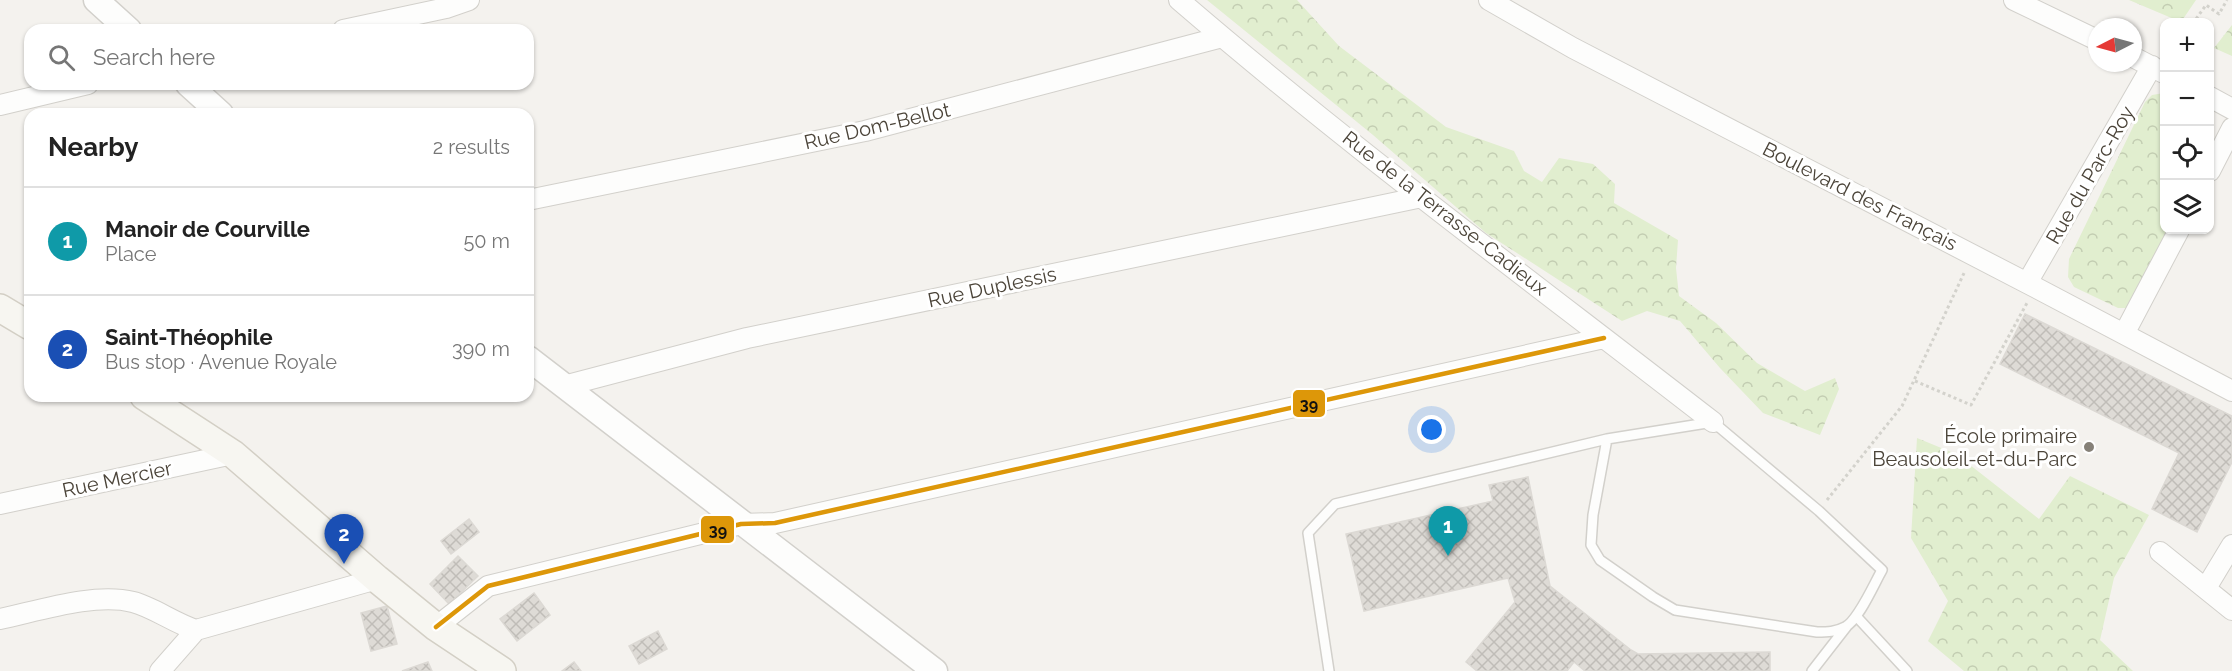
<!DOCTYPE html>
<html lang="en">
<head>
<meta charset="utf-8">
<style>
  :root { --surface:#fff; --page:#f6f6f6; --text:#222; --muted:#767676; --line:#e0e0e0; --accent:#ea580c }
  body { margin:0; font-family:Raleway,sans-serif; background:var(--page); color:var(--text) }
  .controls { position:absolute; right:18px; top:18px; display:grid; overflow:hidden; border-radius:12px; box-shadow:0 2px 4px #0004 }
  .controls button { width:54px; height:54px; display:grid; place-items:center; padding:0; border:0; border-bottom:2px solid var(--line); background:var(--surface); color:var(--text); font:30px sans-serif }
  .compass { position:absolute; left:2088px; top:18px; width:54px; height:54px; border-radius:50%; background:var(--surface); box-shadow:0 2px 4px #0004; rotate:264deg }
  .you { position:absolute; left:1432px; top:430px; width:21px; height:21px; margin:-15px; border:4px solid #fff; border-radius:50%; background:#1a73e8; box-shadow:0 0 0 9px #1a73e833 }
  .badge { display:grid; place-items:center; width:39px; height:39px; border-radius:50%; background:var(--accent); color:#fff; font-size:20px; font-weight:700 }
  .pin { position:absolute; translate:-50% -50px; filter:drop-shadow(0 2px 3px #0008) }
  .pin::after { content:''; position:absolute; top:32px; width:21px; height:18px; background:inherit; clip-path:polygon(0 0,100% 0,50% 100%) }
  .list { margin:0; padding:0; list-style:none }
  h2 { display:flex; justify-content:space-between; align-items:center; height:78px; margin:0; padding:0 24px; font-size:26px }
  h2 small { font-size:20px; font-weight:400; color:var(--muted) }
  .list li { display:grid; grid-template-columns:39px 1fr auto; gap:18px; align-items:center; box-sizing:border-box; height:108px; padding:0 24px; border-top:2px solid var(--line) }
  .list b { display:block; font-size:22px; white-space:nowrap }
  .list p { margin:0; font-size:20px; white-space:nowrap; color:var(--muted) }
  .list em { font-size:20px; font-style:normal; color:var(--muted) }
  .icon { flex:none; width:33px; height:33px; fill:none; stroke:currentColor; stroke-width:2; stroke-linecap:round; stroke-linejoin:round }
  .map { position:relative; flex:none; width:2232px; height:671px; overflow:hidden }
  .search { position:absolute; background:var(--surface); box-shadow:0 2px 4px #0004; left:24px; top:24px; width:510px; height:66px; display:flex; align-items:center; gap:15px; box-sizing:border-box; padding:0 21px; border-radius:18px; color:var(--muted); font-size:22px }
  .panel { position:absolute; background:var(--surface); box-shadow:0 2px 4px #0004; left:24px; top:108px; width:510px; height:294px; border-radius:18px }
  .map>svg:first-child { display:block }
  .forest { fill:url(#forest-crowns) }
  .building { fill:url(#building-cross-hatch); stroke:#dcd9d4; stroke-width:1.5 }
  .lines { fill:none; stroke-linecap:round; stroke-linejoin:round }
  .service-casing { stroke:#d2d0cb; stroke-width:12 }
  .minor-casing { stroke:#d2d0cb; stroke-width:22 }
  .tertiary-casing { stroke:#d2d0cb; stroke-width:27 }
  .secondary-casing { stroke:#d3cfc5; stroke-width:30 }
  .path { stroke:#d3d2cc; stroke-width:3; stroke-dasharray:3 3; stroke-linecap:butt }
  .service { stroke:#fdfdfc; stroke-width:9 }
  .minor { stroke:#fdfdfc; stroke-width:20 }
  .tertiary { stroke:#fdfdfc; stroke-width:24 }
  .secondary { stroke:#f7f6f1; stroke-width:27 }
  .bus-1-casing { stroke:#fff; stroke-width:9 }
  .bus-1 { stroke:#dd9709; stroke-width:4.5 }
  .poi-dot { fill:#868178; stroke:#fff; stroke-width:2 }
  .labels { text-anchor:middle; stroke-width:6; stroke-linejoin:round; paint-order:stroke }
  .street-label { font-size:20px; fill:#4b4439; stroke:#fff }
  .poi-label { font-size:20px; fill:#4b4439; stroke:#fff; text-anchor:end }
  .line-badge { stroke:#fff; stroke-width:2 }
  .pale-badge-label { font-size:16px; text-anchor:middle; font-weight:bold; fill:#111 }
</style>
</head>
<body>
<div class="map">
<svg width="2232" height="671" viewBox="0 0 2232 671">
  <defs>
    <pattern id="forest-crowns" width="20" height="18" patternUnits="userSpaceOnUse" patternTransform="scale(1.5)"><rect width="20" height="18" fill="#e1eecf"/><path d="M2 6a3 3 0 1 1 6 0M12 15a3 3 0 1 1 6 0" fill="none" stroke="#c3cdb2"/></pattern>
    <pattern id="building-cross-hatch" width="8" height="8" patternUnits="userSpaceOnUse" patternTransform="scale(1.5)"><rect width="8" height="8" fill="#dedbd6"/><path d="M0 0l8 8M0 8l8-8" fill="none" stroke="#c0bdb8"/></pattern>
  </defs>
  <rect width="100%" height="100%" fill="#f4f2ee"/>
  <path class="forest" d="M 1207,0 L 1297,0 L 1339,46 L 1446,127 L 1514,151 L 1524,171 L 1542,182 L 1559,158 L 1593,164 L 1615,184 L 1614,203 L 1678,240 L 1676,268 L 1679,296 L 1716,323 L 1757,363 L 1805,391 L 1835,378 L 1839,389 L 1820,435 L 1763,413 L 1720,368 L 1680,321 L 1647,311 L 1622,321 L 1486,233 L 1373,135 Z
    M 2129,0 L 2196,0 L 2181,22 Z
    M 2232,25 L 2232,56 L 2214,48 Z
    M 2164,93 L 2164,230 L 2172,230 L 2129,308 L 2118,308 L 2074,287 L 2068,277 L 2069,259 L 2145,102 L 2152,95 Z
    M 1917,438 L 1956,454 L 2039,519 L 2070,476 L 2149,515 L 2114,578 L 2100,640 L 2133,671 L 1964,671 L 1928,641 L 1948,601 L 1911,538 Z"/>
  <path class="building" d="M 2025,314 L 2232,416 L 2232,462 L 2197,532 L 2152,509 L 2179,453 L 2000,364 Z
    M 1528,477 L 1550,586 L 1631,650 L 1638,654 L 1770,652 L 1770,671 L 1585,671 L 1574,662 L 1567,671 L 1477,671 L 1466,662 L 1515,602 L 1508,578 L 1364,611 L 1346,534 L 1493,501 L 1489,485 Z
    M 469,519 L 479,532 L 451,554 L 441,541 Z
    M 458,556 L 478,576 L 449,604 L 430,584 Z
    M 534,593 L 550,615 L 517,641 L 500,619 Z
    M 387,606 L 397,644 L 371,651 L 361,613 Z
    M 658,631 L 667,649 L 639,664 L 629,646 Z
    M 428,662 L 432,671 L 402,671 Z
    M 574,662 L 581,671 L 562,671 Z"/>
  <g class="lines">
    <g class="service-casing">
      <path id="service" d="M 1856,616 L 1907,671
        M 1329,671 L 1308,533 L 1335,504 L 1607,439 L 1713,422 L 1819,511 L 1882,570 C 1874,584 1858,621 1845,627 C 1836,632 1827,632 1817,632 L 1675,610 L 1653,597 L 1600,560 L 1591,545 L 1593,515 L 1607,439
        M 1812,671 L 1847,626"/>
    </g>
    <g class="minor-casing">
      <path id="minor" d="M 1179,0 C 1351,148 1534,283 1713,422
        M 1489,0 L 1573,48 L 2027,283 L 2232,391
        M 2014,0 L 2097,40
        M 343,30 L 446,8 L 469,0
        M 2133,57 L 2164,73
        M 2210,97 L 2232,109
        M 0,105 L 88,84
        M 2210,171 L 2232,128
        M 528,200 L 865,131 L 1222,37
        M 2027,283 L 2152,66
        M 2124,334 L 2179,230
        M 564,386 L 747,338 L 1422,197
        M 0,504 L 233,454
        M 2160,552 L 2232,610
        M 2206,588 L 2232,545
        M 0,619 C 38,611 95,592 133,602 C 153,607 174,623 196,630 L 377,579
        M 436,627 L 488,586 L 741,524 L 775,523 L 1604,338
        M 160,671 L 196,630"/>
    </g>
    <g class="tertiary-casing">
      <path id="tertiary" d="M 96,0 L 129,30
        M 188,84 L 221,114
        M 528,358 L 935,671"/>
    </g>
    <g class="secondary-casing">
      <path id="secondary" d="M 0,308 L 30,326
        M 144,396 L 233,454 L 377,579 L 436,627 L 502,671"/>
    </g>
    <path class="path" d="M 2201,22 L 2196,19 L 2206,5 L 2219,14 L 2227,0
      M 1915,381 L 1971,405 L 2027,303
      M 1827,500 L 1902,406 L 1965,271"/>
    <use href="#service" class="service"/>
    <use href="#minor" class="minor"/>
    <use href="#tertiary" class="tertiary"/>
    <use href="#secondary" class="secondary"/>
    <g class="bus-1-casing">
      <path id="bus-1" d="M 436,627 L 488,586 L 741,524 L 775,523 L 1604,338"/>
    </g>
    <use href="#bus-1" class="bus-1"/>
  </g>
  <circle class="poi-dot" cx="2089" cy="447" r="6"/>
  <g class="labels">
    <g class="street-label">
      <text transform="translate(877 126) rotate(-13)" y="7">Rue Dom-Bellot</text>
      <text transform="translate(2090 175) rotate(-60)" y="7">Rue du Parc-Roy</text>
      <text transform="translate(1860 196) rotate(27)" y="7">Boulevard des Français</text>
      <text transform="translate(1445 213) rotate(38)" y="7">Rue de la Terrasse-Cadieux</text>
      <text transform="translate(992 287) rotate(-12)" y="7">Rue Duplessis</text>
      <text transform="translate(117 479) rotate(-12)" y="7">Rue Mercier</text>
    </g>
    <g class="poi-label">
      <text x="2077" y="443">École primaire<tspan x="2077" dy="23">Beausoleil-et-du-Parc</tspan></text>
    </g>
  </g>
  <g class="line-badge">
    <rect x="1292" y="389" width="34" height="29" rx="6" fill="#dd9709"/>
    <rect x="700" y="515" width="35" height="29" rx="6" fill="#dd9709"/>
  </g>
  <g class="pale-badge-label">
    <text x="1309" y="410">39</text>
    <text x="718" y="536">39</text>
  </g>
</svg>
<div class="controls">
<button>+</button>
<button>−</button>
<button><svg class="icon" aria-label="locate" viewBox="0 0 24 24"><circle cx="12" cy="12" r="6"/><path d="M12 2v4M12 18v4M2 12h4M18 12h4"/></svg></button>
<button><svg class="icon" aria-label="layers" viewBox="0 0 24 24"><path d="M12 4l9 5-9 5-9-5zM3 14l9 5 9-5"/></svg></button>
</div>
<svg class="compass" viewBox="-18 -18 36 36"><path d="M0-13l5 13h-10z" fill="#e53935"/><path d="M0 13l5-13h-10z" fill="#767676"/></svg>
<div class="you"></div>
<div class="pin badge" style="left:1448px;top:556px;background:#0f9aa8">1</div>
<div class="pin badge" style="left:344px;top:564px;background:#1a4fb4">2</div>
<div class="search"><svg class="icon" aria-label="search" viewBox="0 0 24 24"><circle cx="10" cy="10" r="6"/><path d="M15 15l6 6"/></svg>Search here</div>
<section class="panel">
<h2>Nearby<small>2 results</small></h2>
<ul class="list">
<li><span class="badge" style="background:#0f9aa8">1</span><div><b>Manoir de Courville</b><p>Place</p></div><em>50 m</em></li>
<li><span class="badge" style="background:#1a4fb4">2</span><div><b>Saint-Théophile</b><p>Bus stop · Avenue Royale</p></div><em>390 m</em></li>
</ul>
</section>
</div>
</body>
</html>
